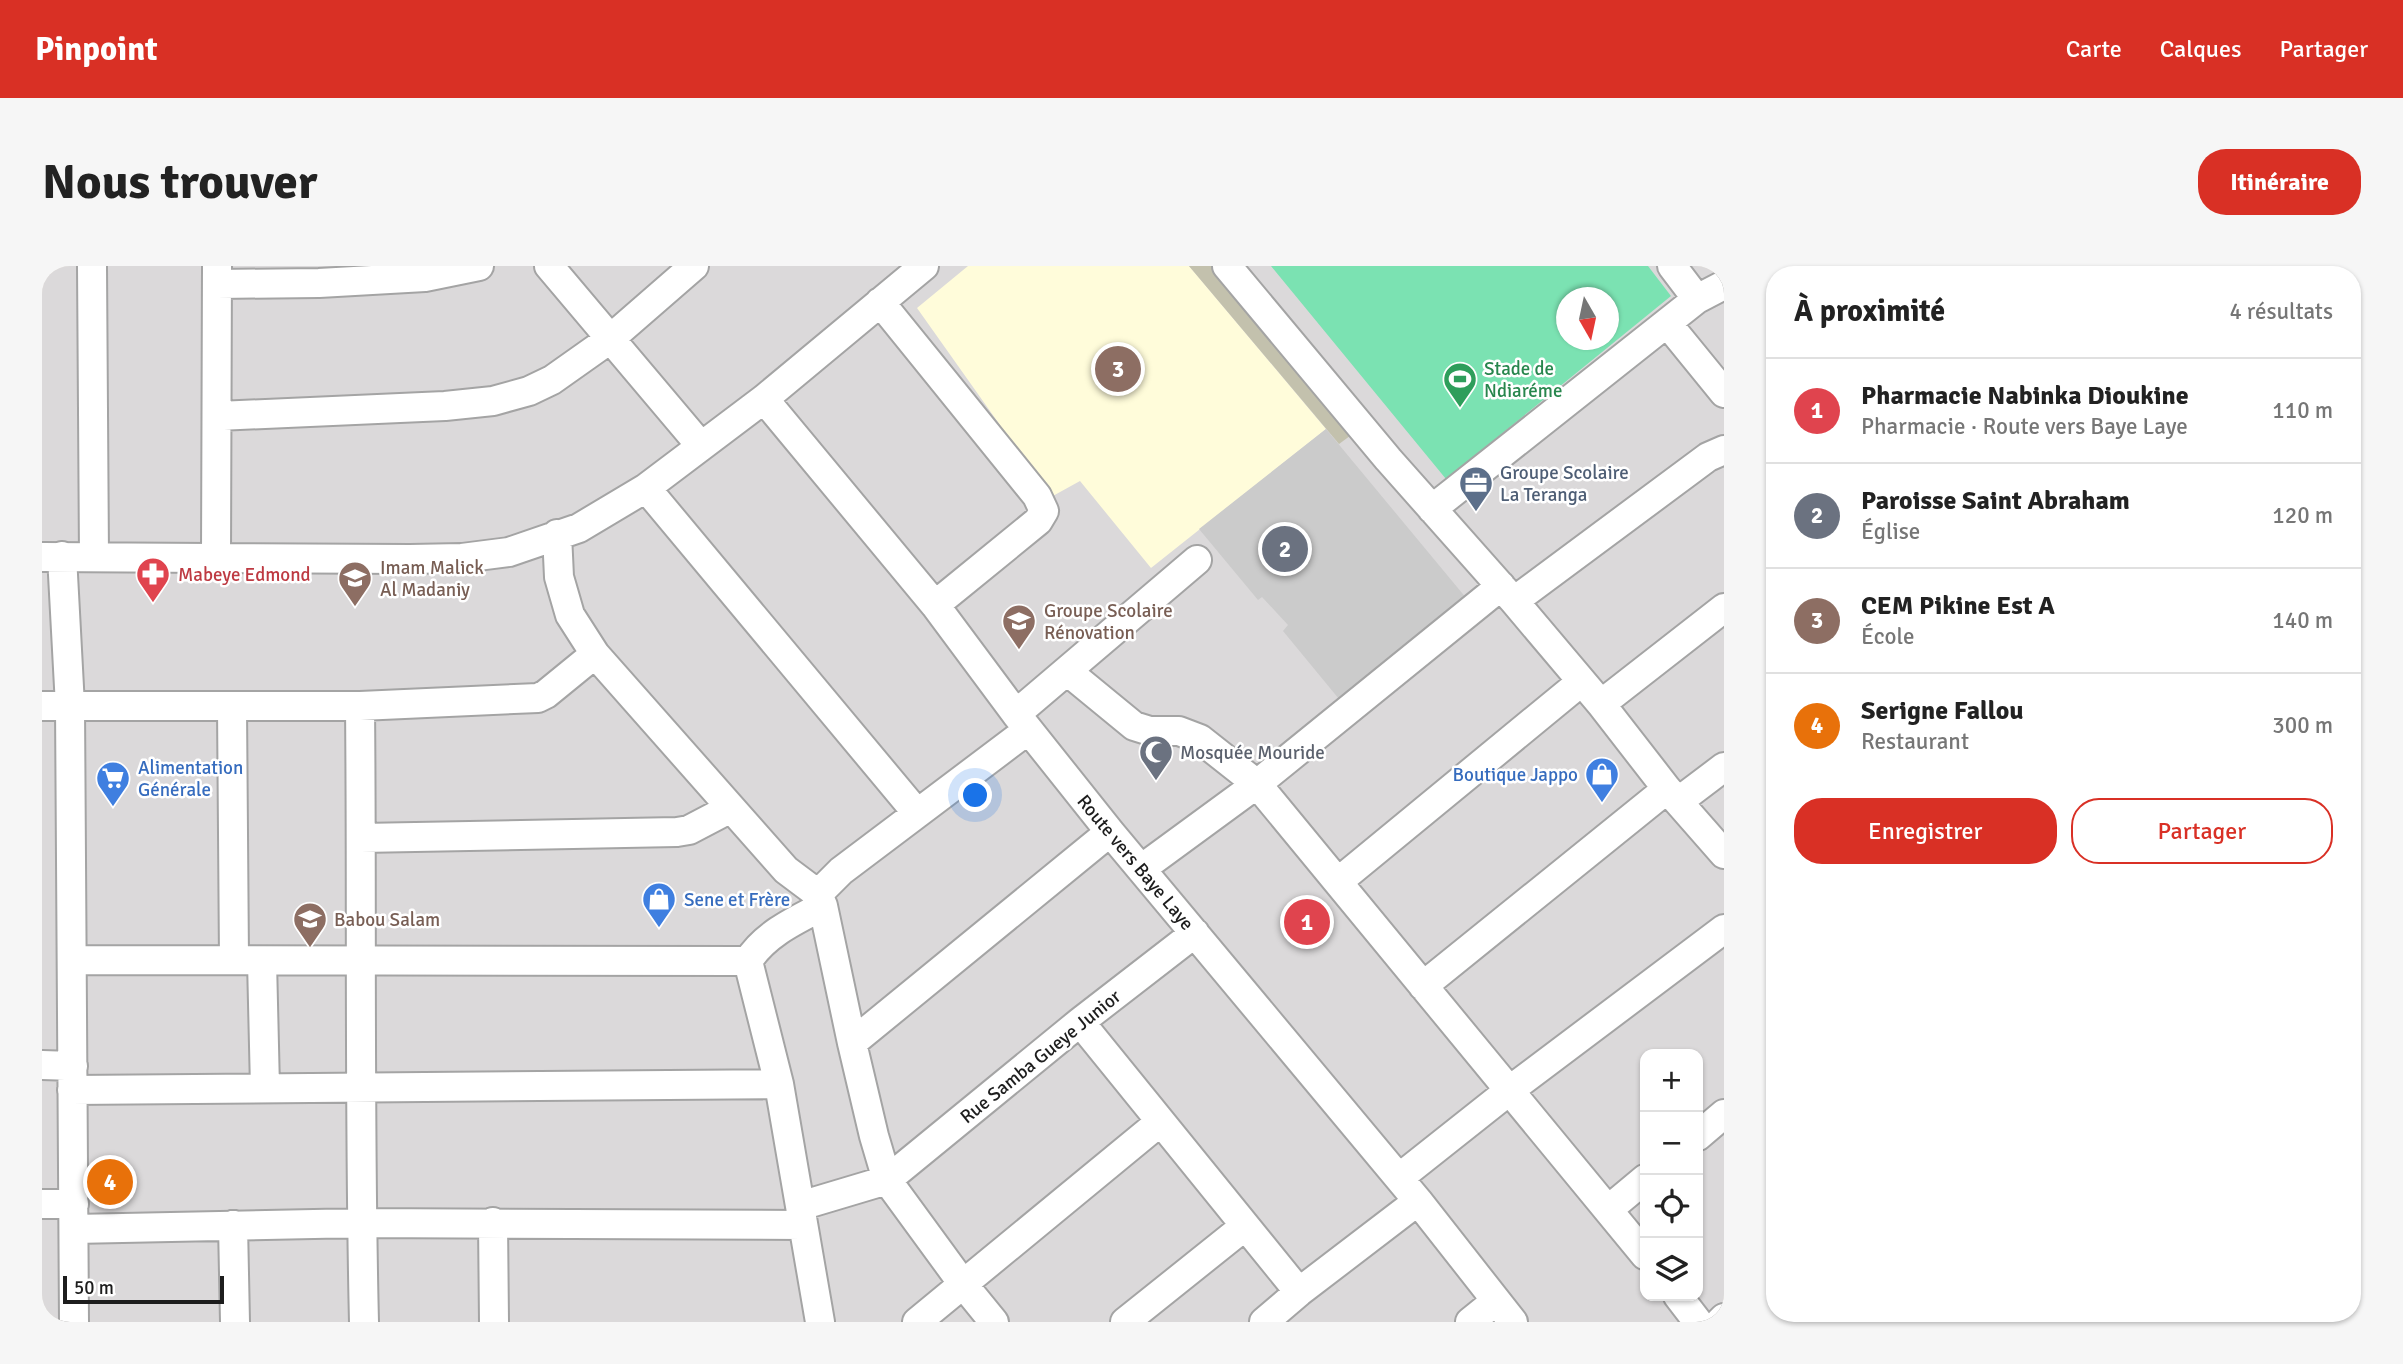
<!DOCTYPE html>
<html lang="fr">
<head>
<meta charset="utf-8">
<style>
  :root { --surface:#fff; --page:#f6f6f6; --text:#222; --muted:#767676; --line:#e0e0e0; --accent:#d93025 }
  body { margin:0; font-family:Signika,sans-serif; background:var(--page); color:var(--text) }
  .controls { position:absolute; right:21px; bottom:21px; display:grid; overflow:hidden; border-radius:14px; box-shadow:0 2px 5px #0004 }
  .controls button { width:63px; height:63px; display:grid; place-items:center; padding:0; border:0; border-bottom:2px solid var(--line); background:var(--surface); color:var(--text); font:35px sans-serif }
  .compass { position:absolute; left:1514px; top:21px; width:63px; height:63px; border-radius:50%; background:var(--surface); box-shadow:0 2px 5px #0004; rotate:171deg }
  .scale { position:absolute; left:21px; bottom:18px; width:161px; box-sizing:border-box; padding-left:7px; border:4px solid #1d1d1d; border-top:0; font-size:19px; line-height:24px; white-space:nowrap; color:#1d1d1d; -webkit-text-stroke:5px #fff; paint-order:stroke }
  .you { position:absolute; left:934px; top:530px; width:24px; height:24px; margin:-18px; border:5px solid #fff; border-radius:50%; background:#1a73e8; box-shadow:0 0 0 10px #1a73e833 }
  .badge { display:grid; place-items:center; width:46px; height:46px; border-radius:50%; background:var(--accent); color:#fff; font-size:23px; font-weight:700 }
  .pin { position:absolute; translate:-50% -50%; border:4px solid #fff; box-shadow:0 2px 7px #0006 }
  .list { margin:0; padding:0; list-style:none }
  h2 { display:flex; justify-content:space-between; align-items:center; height:91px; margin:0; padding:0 28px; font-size:30px }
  h2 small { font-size:23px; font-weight:400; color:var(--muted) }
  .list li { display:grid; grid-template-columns:46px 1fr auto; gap:21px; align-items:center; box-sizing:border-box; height:105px; padding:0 28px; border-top:2px solid var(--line) }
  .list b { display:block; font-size:26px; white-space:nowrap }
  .list p { margin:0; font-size:23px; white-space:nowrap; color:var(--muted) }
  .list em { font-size:23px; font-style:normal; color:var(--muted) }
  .actions { display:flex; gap:14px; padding:21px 28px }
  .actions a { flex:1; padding:16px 0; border:2px solid var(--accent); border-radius:28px; text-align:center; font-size:24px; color:var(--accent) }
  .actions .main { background:var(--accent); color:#fff }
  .icon { flex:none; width:38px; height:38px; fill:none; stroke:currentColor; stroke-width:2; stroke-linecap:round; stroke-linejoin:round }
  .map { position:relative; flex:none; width:1682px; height:1056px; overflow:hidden; border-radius:28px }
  header { display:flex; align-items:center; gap:42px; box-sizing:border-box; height:98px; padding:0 35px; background:var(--accent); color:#fff }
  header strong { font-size:33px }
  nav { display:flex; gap:38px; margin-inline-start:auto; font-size:24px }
  .intro { display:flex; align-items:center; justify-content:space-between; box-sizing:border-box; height:168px; padding:0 42px }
  h1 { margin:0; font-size:49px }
  .button { padding:18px 32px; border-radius:28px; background:var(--accent); color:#fff; font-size:24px; font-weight:700 }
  main { display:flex; gap:42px; padding:0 42px }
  aside { flex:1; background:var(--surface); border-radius:28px; box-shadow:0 2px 5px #0004 }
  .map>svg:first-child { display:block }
  .residential { fill:#dbd9da; fill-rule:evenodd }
  .education { fill:#fffcda }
  .religious { fill:#cbcbcb }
  .construction { fill:#c3c1ad }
  .pitch { fill:#7be2b2; fill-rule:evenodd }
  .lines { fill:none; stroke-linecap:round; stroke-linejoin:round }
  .minor-casing { stroke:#a4a4a4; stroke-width:32 }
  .minor { stroke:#fff; stroke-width:28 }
  .labels { text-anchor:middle; stroke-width:5; stroke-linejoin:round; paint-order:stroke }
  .leisure-label { font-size:19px; fill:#27864d; stroke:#fff; text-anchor:start }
  .service-label { font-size:19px; fill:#4e5e75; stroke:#fff; text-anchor:start }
  .education-label { font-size:19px; fill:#785e54; stroke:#fff; text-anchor:start }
  .health-label { font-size:19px; fill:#be3a42; stroke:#fff; text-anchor:start }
  .worship-label { font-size:19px; fill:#5b616d; stroke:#fff; text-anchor:start }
  .shop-label { font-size:19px; fill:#366cbe; stroke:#fff; text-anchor:start }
  .street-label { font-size:19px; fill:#1d1d1d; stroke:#fff }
</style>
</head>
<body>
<header>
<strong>Pinpoint</strong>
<nav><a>Carte</a><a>Calques</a><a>Partager</a></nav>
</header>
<div class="intro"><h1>Nous trouver</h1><a class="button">Itinéraire</a></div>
<main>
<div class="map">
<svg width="1682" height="1056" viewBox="0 0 1682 1056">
  <rect width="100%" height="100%" fill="#eee9e2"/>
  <path class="residential" d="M 0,0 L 1682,0 L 1682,1056 L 0,1056 ZM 1524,32 L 1566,32 L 1566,74 L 1524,74 ZM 1603,788 L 1656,788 L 1656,1030 L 1603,1030 Z"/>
  <path class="education" d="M 926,0 L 1147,0 L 1284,163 L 1109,302 L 1038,215 L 1009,231 L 875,42 Z"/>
  <path class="religious" d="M 1284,163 L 1425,333 L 1297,433 L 1241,365 L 1246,359 L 1220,331 L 1216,334 L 1157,263 Z"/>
  <path class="construction" d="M 1147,0 L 1172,0 L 1312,167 L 1297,178 Z"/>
  <path class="pitch" d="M 1229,0 L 1606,0 L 1629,30 L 1404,213 ZM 1524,32 L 1566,32 L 1566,74 L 1524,74 Z"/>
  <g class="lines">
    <g class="minor-casing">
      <path id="minor" d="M 50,0 L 52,291
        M 507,0 L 659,180
        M 1185,0 L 1346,193 L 1472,335 L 1559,438 L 1625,523 L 1682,588
        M 1630,0 L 1655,33
        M 175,18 L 277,17 L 383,11 L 437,0
        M 838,36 L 995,230 L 1002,245 L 996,255 L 893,339
        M 1625,57 L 1682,127
        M 722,133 L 893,339 L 974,448 L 1068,566 L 1376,935 L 1471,1056
        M 176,150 L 403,140 L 451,135 L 487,125 L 510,114 L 568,73 L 652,0
        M 604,222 L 875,547
        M 1390,243 L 1655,33 L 1682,19
        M 515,268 L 517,311 L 528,349 L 553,388 L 744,604 L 776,628 L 781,640 L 810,777 L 832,870 L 845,914 L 921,1018 L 952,1056
        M 20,290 L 28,440 L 32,1056
        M 174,290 L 175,0
        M 0,291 L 368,293 L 420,292 L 467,286 L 537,262 L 604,222 L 722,133 L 882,0
        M 1472,335 L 1666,191 L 1682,184
        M 1025,405 L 1092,460 L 1108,465 L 1137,465 L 1158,473 L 1215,518 L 1603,989
        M 1559,438 L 1682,342
        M 0,440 L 318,440 L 496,432 L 504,428 L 553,388
        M 318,440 C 320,645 317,851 322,1056
        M 190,441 L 192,694
        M 974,448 L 1155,294
        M 1637,535 L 1682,501
        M 319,572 L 635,566 L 647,564 L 689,542
        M 1099,603 L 1215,518 L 1459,320
        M 1297,615 L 1539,416
        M 776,628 L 799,605 L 986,464
        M 31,694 L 706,695
        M 220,695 L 223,822
        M 1381,720 L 1625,523
        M 1038,756 L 1257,1026
        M 810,777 L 1068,566
        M 0,799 L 31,800
        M 30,824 L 737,818
        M 1656,870 L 1682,848
        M 1357,912 L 1468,824 L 1682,663
        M 0,938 L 32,938
        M 758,940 L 845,914 L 1038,756 L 1153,667
        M 1567,943 L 1603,913
        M 451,956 L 452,1056
        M 191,959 L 193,1056
        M 32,963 L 320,957 L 761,959
        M 1636,1030 L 1656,1056
        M 778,1056 L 737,818 L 706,695 C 723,668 754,654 781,640
        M 875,1056 L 1118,856
        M 1083,1056 L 1203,960
        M 1222,1056 L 1257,1026 L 1376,935
        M 1428,1056 L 1454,1035
        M 1678,1056 L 1682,1052"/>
    </g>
    <use href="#minor" class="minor"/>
  </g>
  <defs>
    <g id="stadium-pin" transform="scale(1.75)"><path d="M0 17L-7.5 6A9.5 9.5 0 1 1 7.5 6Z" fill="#2e9e5b" stroke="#fff"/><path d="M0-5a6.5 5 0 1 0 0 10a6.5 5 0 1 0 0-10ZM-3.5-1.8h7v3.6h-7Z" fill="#fff"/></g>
    <g id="office-pin" transform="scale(1.75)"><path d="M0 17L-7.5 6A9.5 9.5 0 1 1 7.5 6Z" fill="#5c6f8a" stroke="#fff"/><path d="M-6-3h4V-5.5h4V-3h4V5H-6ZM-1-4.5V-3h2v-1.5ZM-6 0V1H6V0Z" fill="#fff"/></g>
    <g id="pharmacy-pin" transform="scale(1.75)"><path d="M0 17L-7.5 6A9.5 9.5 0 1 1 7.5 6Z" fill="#e0444e" stroke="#fff"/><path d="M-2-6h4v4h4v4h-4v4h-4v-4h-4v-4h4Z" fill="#fff"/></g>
    <g id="school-pin" transform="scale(1.75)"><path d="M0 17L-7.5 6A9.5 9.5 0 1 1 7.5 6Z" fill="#8d6e63" stroke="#fff"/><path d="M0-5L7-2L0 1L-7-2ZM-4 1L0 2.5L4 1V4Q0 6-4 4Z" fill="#fff"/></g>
    <g id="mosque-pin" transform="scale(1.75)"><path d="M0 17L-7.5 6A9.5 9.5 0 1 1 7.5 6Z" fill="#6b7280" stroke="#fff"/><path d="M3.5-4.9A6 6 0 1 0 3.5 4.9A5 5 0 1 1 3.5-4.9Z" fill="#fff"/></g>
    <g id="shop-pin" transform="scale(1.75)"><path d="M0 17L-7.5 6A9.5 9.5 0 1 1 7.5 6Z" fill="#3f7fe0" stroke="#fff"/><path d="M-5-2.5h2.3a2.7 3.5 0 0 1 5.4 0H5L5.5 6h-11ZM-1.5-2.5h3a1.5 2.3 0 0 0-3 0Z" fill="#fff"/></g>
    <g id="supermarket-pin" transform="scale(1.75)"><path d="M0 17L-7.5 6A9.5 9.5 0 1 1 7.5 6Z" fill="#3f7fe0" stroke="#fff"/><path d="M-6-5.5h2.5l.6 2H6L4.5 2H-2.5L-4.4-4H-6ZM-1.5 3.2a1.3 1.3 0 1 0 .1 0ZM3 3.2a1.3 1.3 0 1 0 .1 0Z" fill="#fff"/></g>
  </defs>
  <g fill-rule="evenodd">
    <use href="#stadium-pin" x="1418" y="113"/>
    <use href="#office-pin" x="1434" y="217"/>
    <use href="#pharmacy-pin" x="111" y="308"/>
    <use href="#school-pin" x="313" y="312"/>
    <use href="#school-pin" x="977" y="355"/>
    <use href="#mosque-pin" x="1114" y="486"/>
    <use href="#shop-pin" x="1560" y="508"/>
    <use href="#supermarket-pin" x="71" y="512"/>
    <use href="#shop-pin" x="617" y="633"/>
    <use href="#school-pin" x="268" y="653"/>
  </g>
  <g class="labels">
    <g class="leisure-label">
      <text x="1442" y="109">Stade de<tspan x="1442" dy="22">Ndiaréme</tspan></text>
    </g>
    <g class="service-label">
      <text x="1458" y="213">Groupe Scolaire<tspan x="1458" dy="22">La Teranga</tspan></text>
    </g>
    <g class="education-label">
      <text x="338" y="308">Imam Malick<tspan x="338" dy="22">Al Madaniy</tspan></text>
      <text x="1002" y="351">Groupe Scolaire<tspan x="1002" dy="22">Rénovation</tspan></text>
      <text x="292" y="660">Babou Salam</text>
    </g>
    <g class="health-label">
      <text x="136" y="315">Mabeye Edmond</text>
    </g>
    <g class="worship-label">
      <text x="1138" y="493">Mosquée Mouride</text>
    </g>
    <g class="shop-label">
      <text x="96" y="508">Alimentation<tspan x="96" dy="22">Générale</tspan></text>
      <text x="1536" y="515" text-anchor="end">Boutique Jappo</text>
      <text x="642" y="640">Sene et Frère</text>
    </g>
    <g class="street-label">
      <text transform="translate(1094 596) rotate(50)" y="7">Route vers Baye Laye</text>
      <text transform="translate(998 790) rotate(-39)" y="7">Rue Samba Gueye Junior</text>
    </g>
  </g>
</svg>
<div class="controls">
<button>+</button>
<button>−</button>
<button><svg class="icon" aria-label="locate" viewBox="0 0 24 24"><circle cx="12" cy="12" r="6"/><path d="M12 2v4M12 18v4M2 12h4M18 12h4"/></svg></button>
<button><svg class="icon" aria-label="layers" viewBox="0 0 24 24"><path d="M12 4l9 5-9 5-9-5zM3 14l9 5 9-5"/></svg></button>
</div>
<svg class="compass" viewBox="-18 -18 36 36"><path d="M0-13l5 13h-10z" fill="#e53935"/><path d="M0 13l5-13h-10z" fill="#767676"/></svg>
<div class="scale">50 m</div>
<div class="you"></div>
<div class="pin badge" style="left:1265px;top:656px;background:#e0444e">1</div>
<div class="pin badge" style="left:1243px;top:283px;background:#6b7280">2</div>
<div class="pin badge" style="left:1076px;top:103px;background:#8d6e63">3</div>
<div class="pin badge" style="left:68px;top:916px;background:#e8710a">4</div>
</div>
<aside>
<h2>À proximité<small>4 résultats</small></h2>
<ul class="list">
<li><span class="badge" style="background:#e0444e">1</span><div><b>Pharmacie Nabinka Dioukine</b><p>Pharmacie · Route vers Baye Laye</p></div><em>110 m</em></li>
<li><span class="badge" style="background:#6b7280">2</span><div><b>Paroisse Saint Abraham</b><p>Église</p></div><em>120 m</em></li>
<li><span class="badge" style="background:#8d6e63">3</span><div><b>CEM Pikine Est A</b><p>École</p></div><em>140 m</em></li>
<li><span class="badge" style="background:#e8710a">4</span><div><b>Serigne Fallou</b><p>Restaurant</p></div><em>300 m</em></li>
</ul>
<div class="actions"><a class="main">Enregistrer</a><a>Partager</a></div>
</aside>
</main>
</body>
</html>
